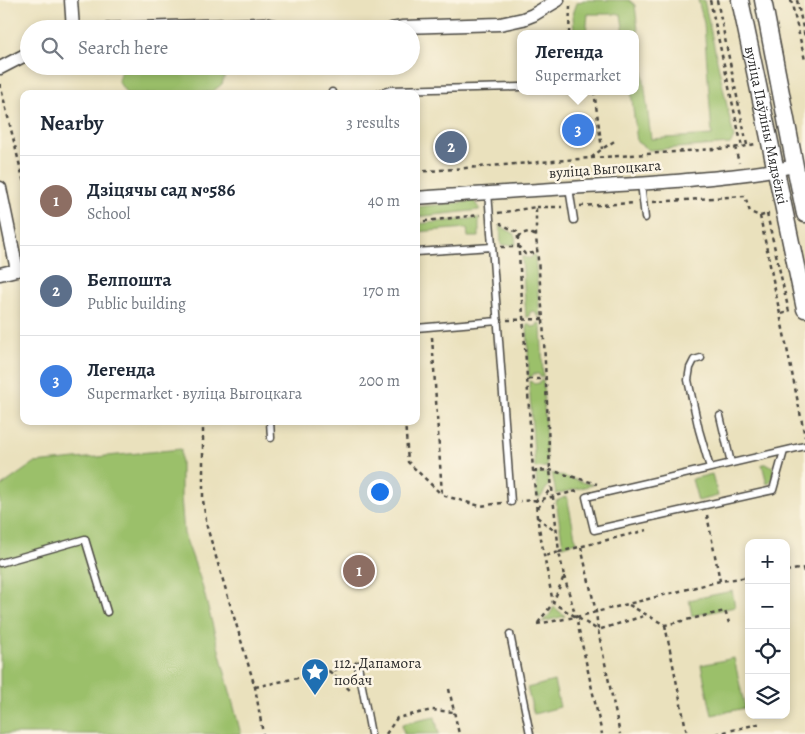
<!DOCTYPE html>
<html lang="en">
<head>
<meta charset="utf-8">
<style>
  :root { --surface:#fff; --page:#f6f6f7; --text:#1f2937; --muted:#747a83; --line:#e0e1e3; --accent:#1f6fb2 }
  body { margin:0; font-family:Alegreya,serif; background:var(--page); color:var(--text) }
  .controls { position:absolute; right:15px; bottom:15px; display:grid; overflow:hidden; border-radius:10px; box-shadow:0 2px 8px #0003 }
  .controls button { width:45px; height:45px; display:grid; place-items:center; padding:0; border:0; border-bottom:1px solid var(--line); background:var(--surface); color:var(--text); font:25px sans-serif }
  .you { position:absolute; left:379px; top:491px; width:18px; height:18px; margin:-12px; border:4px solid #fff; border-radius:50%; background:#1a73e8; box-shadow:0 0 0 8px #1a73e833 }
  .badge { display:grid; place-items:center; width:32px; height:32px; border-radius:50%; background:var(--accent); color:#fff; font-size:16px; font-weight:700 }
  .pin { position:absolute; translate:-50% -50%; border:2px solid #fff; box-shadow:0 1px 5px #0006 }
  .popup { position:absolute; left:517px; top:30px; width:122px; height:65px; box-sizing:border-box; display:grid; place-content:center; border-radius:10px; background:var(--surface); filter:drop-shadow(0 1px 4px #0005); font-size:16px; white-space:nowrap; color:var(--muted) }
  .popup b { font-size:19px; color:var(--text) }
  .popup::after { content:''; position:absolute; left:50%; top:100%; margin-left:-10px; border:10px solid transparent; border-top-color:var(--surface) }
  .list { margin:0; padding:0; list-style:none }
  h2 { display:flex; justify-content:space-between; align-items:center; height:65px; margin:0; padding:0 20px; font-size:21px }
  h2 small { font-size:16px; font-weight:400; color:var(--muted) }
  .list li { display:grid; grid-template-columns:32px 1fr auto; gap:15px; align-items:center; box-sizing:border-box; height:90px; padding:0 20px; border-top:1px solid var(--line) }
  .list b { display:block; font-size:19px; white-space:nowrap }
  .list p { margin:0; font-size:16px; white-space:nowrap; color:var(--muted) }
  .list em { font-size:16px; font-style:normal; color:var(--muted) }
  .icon { flex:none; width:28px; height:28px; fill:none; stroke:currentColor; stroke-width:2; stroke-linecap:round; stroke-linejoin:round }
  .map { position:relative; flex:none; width:805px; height:734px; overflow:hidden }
  .search { position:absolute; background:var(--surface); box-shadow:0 2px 8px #0003; left:20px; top:20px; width:400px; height:55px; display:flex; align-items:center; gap:12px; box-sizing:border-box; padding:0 18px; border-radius:28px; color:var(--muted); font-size:19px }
  .panel { position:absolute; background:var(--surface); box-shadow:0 2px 8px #0003; left:20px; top:90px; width:400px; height:335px; border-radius:10px }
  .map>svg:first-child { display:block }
  .green { fill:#9bc06a; stroke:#63764a }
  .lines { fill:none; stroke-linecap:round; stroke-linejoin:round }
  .service-casing { stroke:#484641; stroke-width:9 }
  .minor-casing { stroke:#484641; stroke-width:15 }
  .tertiary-casing { stroke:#484641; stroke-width:19 }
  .path { stroke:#484641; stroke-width:2.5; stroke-dasharray:4 4; stroke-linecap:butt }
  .service { stroke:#fff; stroke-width:6 }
  .minor { stroke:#fff; stroke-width:12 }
  .tertiary { stroke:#fff; stroke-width:16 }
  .labels { text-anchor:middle; stroke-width:5; stroke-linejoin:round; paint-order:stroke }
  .street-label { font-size:15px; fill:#2b2b2b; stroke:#fcf5e5 }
  .poi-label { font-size:15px; fill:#2b2b2b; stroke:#fcf5e5; text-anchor:start }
</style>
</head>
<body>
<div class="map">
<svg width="805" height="734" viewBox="0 0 805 734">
  <rect width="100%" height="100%" fill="#fcf5e5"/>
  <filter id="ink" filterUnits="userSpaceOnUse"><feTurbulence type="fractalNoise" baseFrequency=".02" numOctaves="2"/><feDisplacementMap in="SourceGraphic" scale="10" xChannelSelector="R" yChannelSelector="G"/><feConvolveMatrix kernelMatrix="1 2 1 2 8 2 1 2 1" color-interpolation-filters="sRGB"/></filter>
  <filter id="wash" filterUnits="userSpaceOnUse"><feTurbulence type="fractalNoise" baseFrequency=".0096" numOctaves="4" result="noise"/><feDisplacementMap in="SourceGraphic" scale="20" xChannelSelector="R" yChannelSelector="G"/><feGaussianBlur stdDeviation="1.12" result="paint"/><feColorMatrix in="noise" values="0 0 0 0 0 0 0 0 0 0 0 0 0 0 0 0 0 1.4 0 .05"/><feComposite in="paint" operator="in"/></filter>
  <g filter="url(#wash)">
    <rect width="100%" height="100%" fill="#eae1bd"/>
    <path class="green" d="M 584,0 L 629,0 L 635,5 L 651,139 L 712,135 L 704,23 L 698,0 L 704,0 L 734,138 L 730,144 L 649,150 L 637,142 L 631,91 L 636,91 L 636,34 L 624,34 L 621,14 L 588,14 L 586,34 L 574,34 L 573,14 L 577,3 Z
      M 122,66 L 225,66 L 227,70 L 222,84 L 212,92 L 188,94 L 129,94 L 126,93 L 118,81 Z
      M 474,201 L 480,210 L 416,217 L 416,207 Z
      M 479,218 L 479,237 L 468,237 L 467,228 L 416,232 L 416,224 Z
      M 500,226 L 515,234 L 516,245 L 501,245 Z
      M 533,255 L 535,255 L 540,316 L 537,316 L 535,311 L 530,312 L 529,317 L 526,317 L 522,256 L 526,258 L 531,258 Z
      M 538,323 L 541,324 L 543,377 L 540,377 L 539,374 L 533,374 L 532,377 L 529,378 L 527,324 L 530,324 L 532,327 L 537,326 Z
      M 541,380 L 543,380 L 547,467 L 535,468 L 529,381 L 532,382 L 534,384 L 539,383 Z
      M 181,449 L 181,497 L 184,534 L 201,581 L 241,734 L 0,734 L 0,487 L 34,463 Z
      M 762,464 L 768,464 L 773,467 C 774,473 773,481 767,484 Z
      M 536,473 L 548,473 L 549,484 L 541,497 L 537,497 Z
      M 552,473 L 593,485 L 556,494 Z
      M 712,474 L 718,496 L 698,501 L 692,479 Z
      M 567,496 L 576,542 L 563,546 L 556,501 Z
      M 732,591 L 735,607 L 692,616 L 689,600 Z
      M 554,607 L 565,616 L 542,622 L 550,614 Z
      M 734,658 L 745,708 L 712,715 L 701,665 Z
      M 554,681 L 560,707 L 534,714 L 527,688 Z
      M 435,717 L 439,734 L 404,734 L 402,724 Z"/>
  </g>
  <g filter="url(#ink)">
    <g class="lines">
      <g class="service-casing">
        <path id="service" d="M 332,92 L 332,94
          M 377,94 L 391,90 L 520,87
          M 641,183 L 645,218
          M 569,188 L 574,220
          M 488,192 L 511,502
          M 416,252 L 492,247
          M 416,328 L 498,321
          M 701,358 L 694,360 L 690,368 L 688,380 L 699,430 L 710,468
          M 720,416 L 731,463
          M 270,421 L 271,438
          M 784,451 L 773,490 L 594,530 L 586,497 L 805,446
          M 0,563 L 85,539 L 107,612
          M 510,634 L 530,734
          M 358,665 L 371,734"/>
      </g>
      <g class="minor-casing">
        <path id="minor" d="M 71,0 L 73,29
          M 109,29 L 264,24 L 289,29
          M 392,29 L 403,27 L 500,24 L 523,19 L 533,15 L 558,0
          M 0,68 L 29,53
          M 0,188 L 17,270
          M 416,198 C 495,192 573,188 651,183 C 699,179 747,176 795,166
          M 0,274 L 24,268"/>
      </g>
      <g class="tertiary-casing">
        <g id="tertiary">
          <path id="s1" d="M 740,0 L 805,309"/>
          <path d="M 763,0 L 795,166 L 805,214"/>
        </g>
      </g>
      <path class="path" d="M 710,0 L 742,147
        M 717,0 L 747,145
        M 791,0 L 805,60
        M 797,0 L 805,37
        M 569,34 L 570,6
        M 0,84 L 24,183
        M 594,91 L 602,149
        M 735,147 L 739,163
        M 591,158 L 742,147 L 755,144
        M 416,172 L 591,158 L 602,149 L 616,140
        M 653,202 L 745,196 L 750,212 L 760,216 L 769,214
        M 580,206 L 635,203
        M 536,207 L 562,207
        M 498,213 L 536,207 L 536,236 L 543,319 L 550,470 L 559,552 L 647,530
        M 767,214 L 789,312 L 781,314
        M 760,216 L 805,437
        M 416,222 L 480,215
        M 501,222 L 501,224 L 517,232 L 518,238 L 533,471 L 536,500 L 520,501
        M 518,238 L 521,234 L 528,232 L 536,236
        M 501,247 L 519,247 L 525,254 L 533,253 L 538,249
        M 507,320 L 543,319
        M 432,337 L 442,495 L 480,506 L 502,503
        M 528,379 L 545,379
        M 203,421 L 203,500 L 207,527 L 255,687 L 263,734
        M 405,421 L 408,462 L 441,494
        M 533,471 L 550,470 L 597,484
        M 577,491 L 542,499 L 536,500 L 537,517 L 553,603 L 598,630 L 620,734
        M 538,508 L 551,487
        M 707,515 L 720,581
        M 537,517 L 556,532
        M 581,547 L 596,612 L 598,630 L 647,615
        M 803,568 L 805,576
        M 786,571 L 805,568
        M 564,576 L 576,617 L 602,734
        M 629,605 L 665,625 L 725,611 L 729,623
        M 538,623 L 553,603 L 564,576 L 559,552 L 545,556
        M 537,624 L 576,617 L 720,581 L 749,577
        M 665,625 L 687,734
        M 329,671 L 352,692
        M 255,687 L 349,667
        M 449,689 L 459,734
        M 386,734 L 397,718 L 432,710 L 454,712
        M 716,734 L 762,723"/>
      <use href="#service" class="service"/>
      <use href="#minor" class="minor"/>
      <use href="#tertiary" class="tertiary"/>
    </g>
  </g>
  <defs>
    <g id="sight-pin" transform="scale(1.4375)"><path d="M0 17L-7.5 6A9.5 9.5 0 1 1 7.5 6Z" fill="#1f6fb2" stroke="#fcf5e5"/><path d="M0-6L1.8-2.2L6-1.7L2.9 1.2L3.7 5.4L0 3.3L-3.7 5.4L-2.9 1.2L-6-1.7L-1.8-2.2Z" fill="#fff"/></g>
  </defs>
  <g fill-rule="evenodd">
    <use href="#sight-pin" x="315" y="672"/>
  </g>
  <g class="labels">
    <g class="street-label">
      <text dy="5" stroke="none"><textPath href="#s1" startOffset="128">вуліца Паўліны Мядзёлкі</textPath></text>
      <text transform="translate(605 169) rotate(-4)" y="5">вуліца Выгоцкага</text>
    </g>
    <g class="poi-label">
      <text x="334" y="668">112. Дапамога<tspan x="334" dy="17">побач</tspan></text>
    </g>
  </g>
</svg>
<div class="controls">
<button>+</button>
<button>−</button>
<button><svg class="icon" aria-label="locate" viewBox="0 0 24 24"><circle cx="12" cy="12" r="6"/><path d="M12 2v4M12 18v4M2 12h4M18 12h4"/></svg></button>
<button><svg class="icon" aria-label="layers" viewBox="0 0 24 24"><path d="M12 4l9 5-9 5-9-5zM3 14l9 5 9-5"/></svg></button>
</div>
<div class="you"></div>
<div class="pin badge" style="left:359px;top:571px;background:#8d6e63">1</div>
<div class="pin badge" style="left:451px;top:147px;background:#5c6f8a">2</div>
<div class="pin badge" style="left:578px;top:130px;background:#3f7fe0">3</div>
<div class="popup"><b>Легенда</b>Supermarket</div>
<div class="search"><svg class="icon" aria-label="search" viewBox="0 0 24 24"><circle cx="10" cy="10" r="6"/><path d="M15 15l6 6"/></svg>Search here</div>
<section class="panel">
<h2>Nearby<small>3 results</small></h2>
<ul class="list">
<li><span class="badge" style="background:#8d6e63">1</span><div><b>Дзіцячы сад №586</b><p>School</p></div><em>40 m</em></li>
<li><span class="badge" style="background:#5c6f8a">2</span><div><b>Белпошта</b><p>Public building</p></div><em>170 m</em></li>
<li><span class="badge" style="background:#3f7fe0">3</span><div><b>Легенда</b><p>Supermarket · вуліца Выгоцкага</p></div><em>200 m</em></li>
</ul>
</section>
</div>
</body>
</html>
